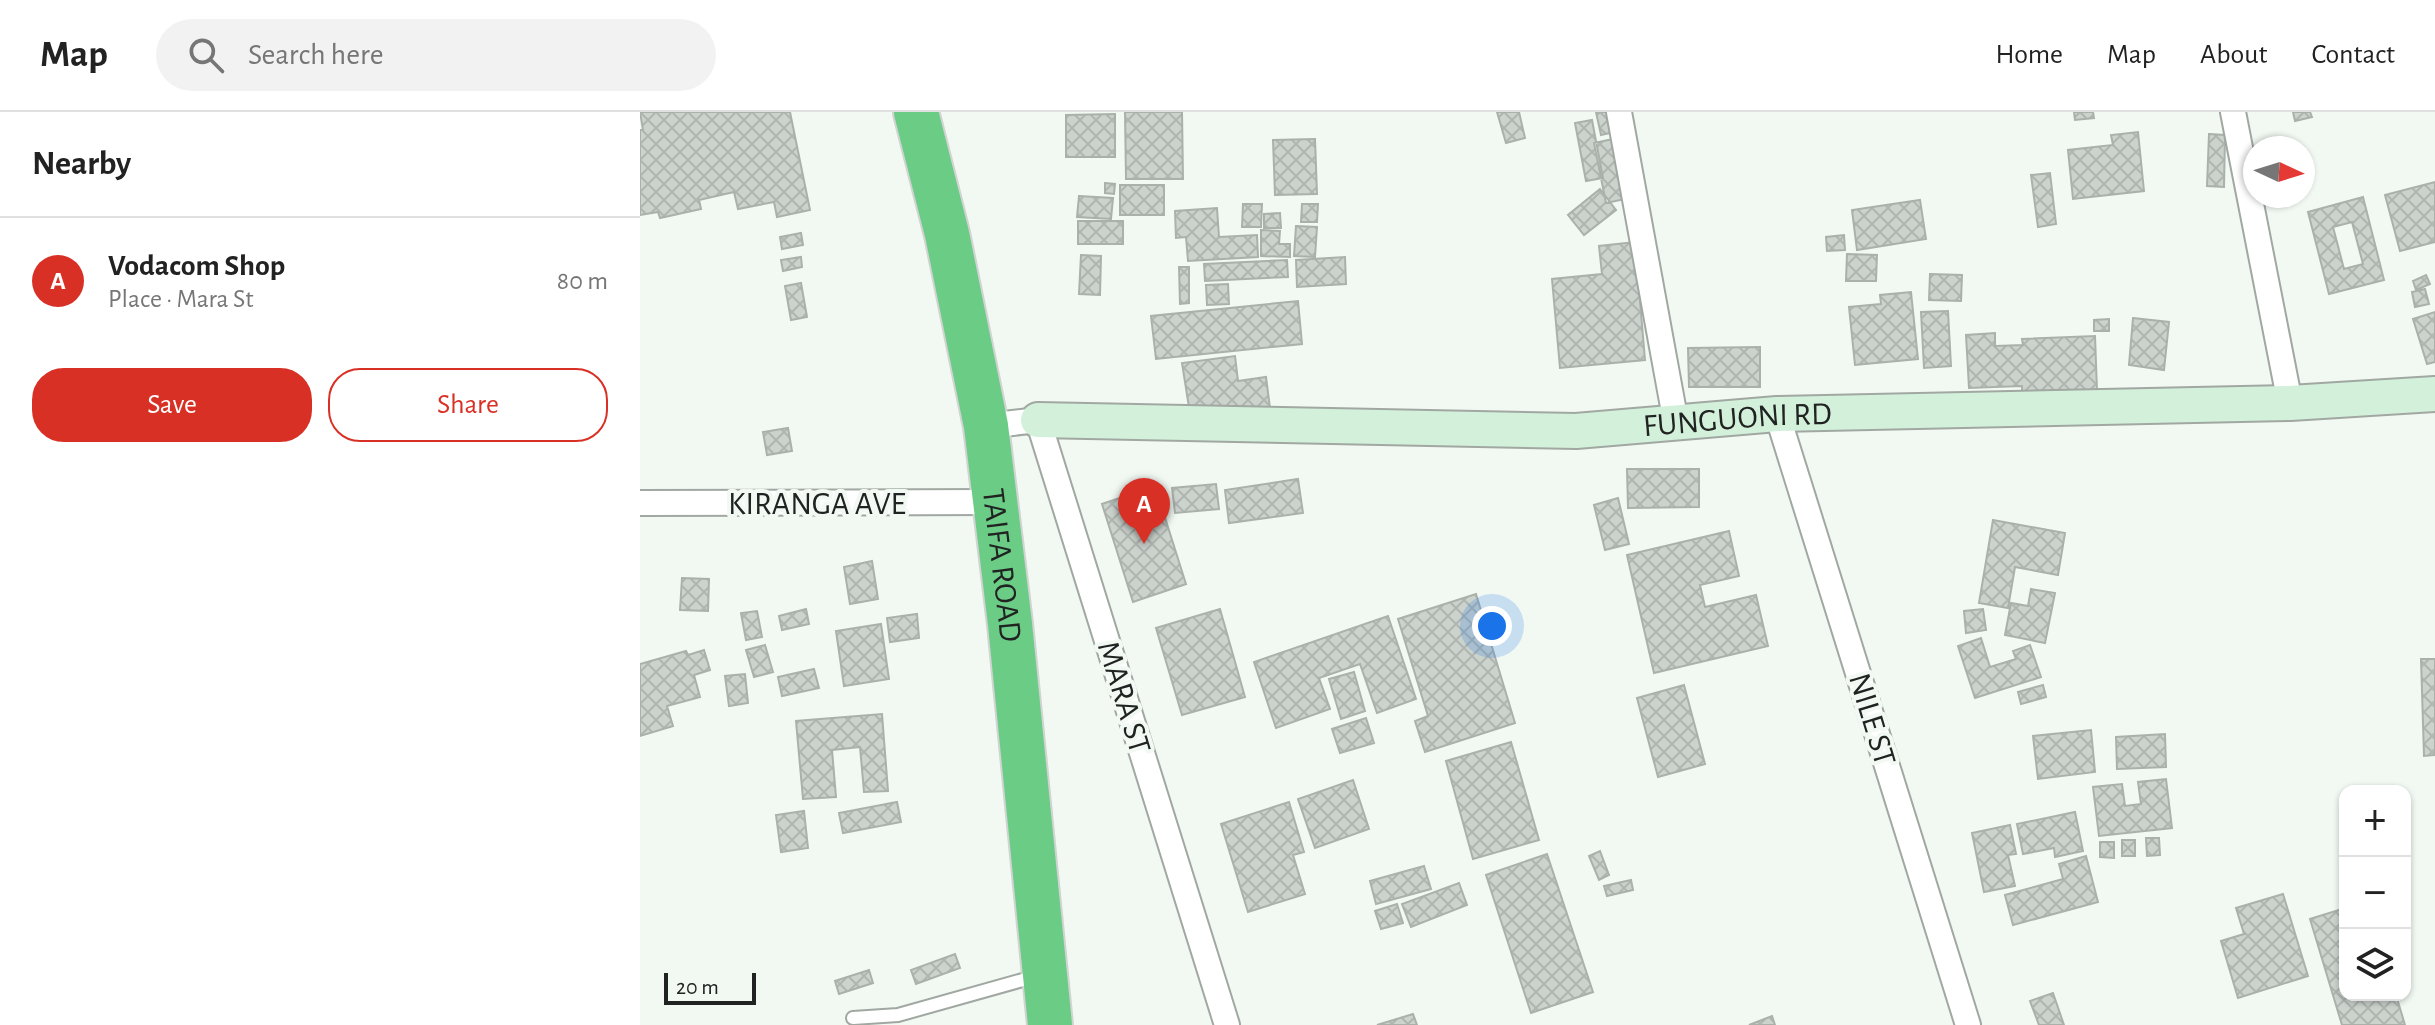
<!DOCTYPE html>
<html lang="en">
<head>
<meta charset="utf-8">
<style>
  :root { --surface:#fff; --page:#f2f2f2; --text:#222; --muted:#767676; --line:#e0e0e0; --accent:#d93025 }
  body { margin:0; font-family:"Alegreya Sans",sans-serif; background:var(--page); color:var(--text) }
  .controls { position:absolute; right:24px; bottom:24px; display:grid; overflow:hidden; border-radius:16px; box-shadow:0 2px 6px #0004 }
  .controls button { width:72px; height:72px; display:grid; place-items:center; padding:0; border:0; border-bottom:2px solid var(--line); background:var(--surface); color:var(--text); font:40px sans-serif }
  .compass { position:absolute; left:1603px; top:24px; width:72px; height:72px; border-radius:50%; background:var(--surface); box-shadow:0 2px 6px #0004; rotate:94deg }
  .scale { position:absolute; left:24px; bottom:20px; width:92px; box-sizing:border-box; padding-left:8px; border:4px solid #202321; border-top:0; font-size:22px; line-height:28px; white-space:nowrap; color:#202321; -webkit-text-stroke:6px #f2f9f3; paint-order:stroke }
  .you { position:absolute; left:852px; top:514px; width:28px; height:28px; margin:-20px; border:6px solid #fff; border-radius:50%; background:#1a73e8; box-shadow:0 0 0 12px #1a73e833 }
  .badge { display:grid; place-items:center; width:52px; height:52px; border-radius:50%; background:var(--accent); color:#fff; font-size:26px; font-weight:700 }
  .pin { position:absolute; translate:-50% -66px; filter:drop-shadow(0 2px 4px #0008) }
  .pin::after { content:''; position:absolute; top:42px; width:28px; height:24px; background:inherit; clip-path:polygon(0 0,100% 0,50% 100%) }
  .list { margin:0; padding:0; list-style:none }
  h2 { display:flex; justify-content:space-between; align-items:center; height:104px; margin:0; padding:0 32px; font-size:34px }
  h2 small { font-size:26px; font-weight:400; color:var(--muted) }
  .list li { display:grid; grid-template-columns:52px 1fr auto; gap:24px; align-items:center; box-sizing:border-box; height:128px; padding:0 32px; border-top:2px solid var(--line) }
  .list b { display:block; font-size:30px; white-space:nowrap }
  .list p { margin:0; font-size:26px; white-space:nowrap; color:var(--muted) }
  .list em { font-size:26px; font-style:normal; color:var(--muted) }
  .actions { display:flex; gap:16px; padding:24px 32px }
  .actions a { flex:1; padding:18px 0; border:2px solid var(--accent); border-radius:32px; text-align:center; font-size:28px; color:var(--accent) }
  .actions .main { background:var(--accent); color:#fff }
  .icon { flex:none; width:44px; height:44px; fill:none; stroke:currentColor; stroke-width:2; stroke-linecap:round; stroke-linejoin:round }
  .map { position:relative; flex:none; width:1795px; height:913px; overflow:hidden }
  header { display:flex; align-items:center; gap:48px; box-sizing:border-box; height:112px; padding:0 40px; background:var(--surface); border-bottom:2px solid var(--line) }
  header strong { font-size:38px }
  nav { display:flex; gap:44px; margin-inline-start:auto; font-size:28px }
  .search { width:560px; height:72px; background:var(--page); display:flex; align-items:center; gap:20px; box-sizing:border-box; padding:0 28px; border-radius:44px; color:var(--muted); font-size:30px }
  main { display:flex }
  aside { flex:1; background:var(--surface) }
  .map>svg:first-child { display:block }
  .building { fill:url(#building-cross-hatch); stroke:#aab1ab; stroke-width:2; fill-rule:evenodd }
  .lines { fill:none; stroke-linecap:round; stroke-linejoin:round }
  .lane-casing { stroke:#a1a8a2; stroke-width:16 }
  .street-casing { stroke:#a1a8a2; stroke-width:28 }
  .secondary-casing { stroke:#a1a8a2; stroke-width:38 }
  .highway-casing { stroke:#d2d3d3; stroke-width:48 }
  .lane { stroke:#fff; stroke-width:12 }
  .street { stroke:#fff; stroke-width:24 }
  .secondary { stroke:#d3f0db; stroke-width:34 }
  .highway { stroke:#6bcc86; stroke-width:44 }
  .labels { text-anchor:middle; stroke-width:8; stroke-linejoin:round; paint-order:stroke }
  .street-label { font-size:32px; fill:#202321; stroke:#f2f9f3 }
</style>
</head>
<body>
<header>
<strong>Map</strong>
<div class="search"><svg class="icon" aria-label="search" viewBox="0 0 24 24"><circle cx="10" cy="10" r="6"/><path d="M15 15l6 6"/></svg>Search here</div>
<nav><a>Home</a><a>Map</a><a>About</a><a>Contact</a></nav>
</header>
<main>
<aside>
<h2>Nearby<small></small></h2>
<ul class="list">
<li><span class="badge">A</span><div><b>Vodacom Shop</b><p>Place · Mara St</p></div><em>80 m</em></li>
</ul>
<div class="actions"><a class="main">Save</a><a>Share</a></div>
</aside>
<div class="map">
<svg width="1795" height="913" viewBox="0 0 1795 913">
  <defs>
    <pattern id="building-cross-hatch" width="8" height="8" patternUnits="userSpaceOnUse" patternTransform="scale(2)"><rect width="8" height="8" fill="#ccd3cd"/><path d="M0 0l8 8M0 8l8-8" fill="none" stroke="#afb5b0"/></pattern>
  </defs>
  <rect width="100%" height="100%" fill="#f2f9f3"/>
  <path class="building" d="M 0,0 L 150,0 L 170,98 L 137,105 L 134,90 L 98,97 L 94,80 L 59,88 L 61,97 L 20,106 L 18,100 L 0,103 L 0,18 L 3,18 Z
    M 485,0 L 542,0 L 543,67 L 486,67 Z
    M 857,0 L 879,0 L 885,26 L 866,31 Z
    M 956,0 L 975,0 L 979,19 L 961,23 Z
    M 1434,0 L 1453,0 L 1454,6 L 1435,8 Z
    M 1653,0 L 1670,0 L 1672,5 L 1655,9 Z
    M 475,2 L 475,45 L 426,45 L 426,3 Z
    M 952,8 L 963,66 L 946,69 L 935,11 Z
    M 1498,20 L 1504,79 L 1433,87 L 1428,38 L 1473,33 L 1471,23 Z
    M 1569,22 L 1585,23 L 1584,75 L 1567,74 Z
    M 675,27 L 677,82 L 635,83 L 633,28 Z
    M 973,27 L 985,87 L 966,91 L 954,31 Z
    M 1410,61 L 1416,112 L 1398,115 L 1391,63 Z
    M 1795,70 L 1795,130 L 1760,139 L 1745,83 Z
    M 465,71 L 475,72 L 474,82 L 465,81 Z
    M 480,73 L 524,73 L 524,103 L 480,103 Z
    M 960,77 L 976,98 L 944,123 L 928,103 Z
    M 439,84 L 473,86 L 471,107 L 437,105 Z
    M 1723,85 L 1744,168 L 1689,182 L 1668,100 ZM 1712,110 L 1723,152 L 1704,157 L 1693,115 Z
    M 1280,88 L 1286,127 L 1217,138 L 1212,98 Z
    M 603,92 L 622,92 L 621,115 L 602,115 Z
    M 662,92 L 678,92 L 677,110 L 661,110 Z
    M 577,96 L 579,125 L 617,123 L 618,145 L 548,149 L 546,125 L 536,126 L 535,99 Z
    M 640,101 L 641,116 L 624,116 L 624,102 Z
    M 438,109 L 483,109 L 483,132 L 438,132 Z
    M 656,114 L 677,115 L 675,145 L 654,144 Z
    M 621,118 L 640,119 L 639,132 L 650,132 L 650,145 L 621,144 Z
    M 161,121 L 163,133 L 142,137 L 140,125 Z
    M 1204,123 L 1205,138 L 1187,139 L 1186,125 Z
    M 995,130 L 1005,248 L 920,256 L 912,167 L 962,162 L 959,134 Z
    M 1207,142 L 1237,143 L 1236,169 L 1206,169 Z
    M 441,143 L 461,144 L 460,183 L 439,182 Z
    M 161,145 L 162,155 L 143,159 L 141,148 Z
    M 705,145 L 706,172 L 657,175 L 656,148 Z
    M 647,148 L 648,165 L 565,169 L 564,152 Z
    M 539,155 L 549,155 L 549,191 L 540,192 Z
    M 1290,162 L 1322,163 L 1321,189 L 1289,188 Z
    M 1786,163 L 1790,172 L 1776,178 L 1773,169 Z
    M 161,171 L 167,205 L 151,208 L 145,174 Z
    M 588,172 L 589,192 L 567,193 L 566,173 Z
    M 1785,177 L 1789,192 L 1775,195 L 1772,180 Z
    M 1271,180 L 1278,247 L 1215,253 L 1209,195 L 1241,192 L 1240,183 Z
    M 658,189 L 662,232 L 516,247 L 511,204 Z
    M 1308,199 L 1311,254 L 1284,256 L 1281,200 Z
    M 1795,200 L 1795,250 L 1787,252 L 1773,207 Z
    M 1493,206 L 1529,210 L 1524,258 L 1489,253 Z
    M 1469,207 L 1469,219 L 1454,219 L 1454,208 Z
    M 1355,221 L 1355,234 L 1383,233 L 1382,227 L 1455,224 L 1457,278 L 1382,281 L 1382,274 L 1329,276 L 1326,223 Z
    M 1120,235 L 1120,275 L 1049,275 L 1048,236 Z
    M 595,244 L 598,269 L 626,265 L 630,296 L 551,308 L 542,251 Z
    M 148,316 L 152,339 L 127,343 L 123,320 Z
    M 987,357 L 1059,357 L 1059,395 L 988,396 Z
    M 658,367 L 663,401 L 589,411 L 585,378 Z
    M 576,372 L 579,397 L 535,401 L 532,376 Z
    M 515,374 L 546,472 L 493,490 L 462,392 Z
    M 978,386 L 989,432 L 965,438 L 954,393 Z
    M 1353,408 L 1425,421 L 1418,463 L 1375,455 L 1368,496 L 1339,491 Z
    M 1089,419 L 1099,464 L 1060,473 L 1065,495 L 1116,483 L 1128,534 L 1014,561 L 987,443 Z
    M 232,449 L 238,487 L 210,492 L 204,455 Z
    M 42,466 L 69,467 L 68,499 L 40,498 Z
    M 1391,477 L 1415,481 L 1405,531 L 1365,523 L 1371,491 L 1388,494 Z
    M 836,482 L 875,611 L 785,640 L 775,609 L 788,604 L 758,507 Z
    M 166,497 L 169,512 L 142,518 L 139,504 Z
    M 580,497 L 605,585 L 542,603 L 516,516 Z
    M 1343,497 L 1346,518 L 1326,521 L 1324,499 Z
    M 117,499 L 122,525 L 106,528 L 101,501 Z
    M 277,502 L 279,526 L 250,530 L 247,506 Z
    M 748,504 L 776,587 L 737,601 L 720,552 L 679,566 L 690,597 L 636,616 L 614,550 Z
    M 241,512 L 249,567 L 204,574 L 196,519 Z
    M 1341,526 L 1350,555 L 1376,547 L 1373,539 L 1390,533 L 1401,565 L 1335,586 L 1318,534 Z
    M 125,533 L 133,560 L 114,565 L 106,538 Z
    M 64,538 L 70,558 L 54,563 L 60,585 L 27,594 L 33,614 L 0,624 L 0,552 L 46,539 L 48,543 Z
    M 1781,547 L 1795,547 L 1795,643 L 1784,644 Z
    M 174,557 L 179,576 L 142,584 L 138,565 Z
    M 714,560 L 725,599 L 701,607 L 689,567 Z
    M 105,562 L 108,591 L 89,594 L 85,564 Z
    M 1044,573 L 1065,652 L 1018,665 L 997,586 Z
    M 1403,573 L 1406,585 L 1381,592 L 1378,580 Z
    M 242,602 L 248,679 L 224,680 L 220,635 L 192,638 L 196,685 L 163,687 L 156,609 Z
    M 726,606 L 734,631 L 700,641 L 692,617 Z
    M 1451,618 L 1455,660 L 1398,667 L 1393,624 Z
    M 1525,622 L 1526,655 L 1477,657 L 1476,625 Z
    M 871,630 L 899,728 L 833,747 L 806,649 Z
    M 1526,667 L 1532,716 L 1459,724 L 1453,675 L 1482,672 L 1485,694 L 1501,692 L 1498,670 Z
    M 713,668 L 729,717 L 675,736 L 658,687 Z
    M 257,690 L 261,710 L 203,721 L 199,701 Z
    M 649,690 L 664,740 L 653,743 L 665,782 L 608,800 L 581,712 Z
    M 164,699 L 168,736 L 141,740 L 136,703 Z
    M 1435,700 L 1443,739 L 1415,745 L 1414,736 L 1383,742 L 1377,712 Z
    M 1370,713 L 1376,742 L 1368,743 L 1375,774 L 1344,780 L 1332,721 Z
    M 1506,726 L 1519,726 L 1520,743 L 1507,744 Z
    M 1482,728 L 1495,728 L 1495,744 L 1482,744 Z
    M 1460,730 L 1474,730 L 1474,746 L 1460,745 Z
    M 960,739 L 969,763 L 959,768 L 949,744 Z
    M 907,742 L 953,880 L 891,901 L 846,763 Z
    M 1446,744 L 1458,790 L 1373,813 L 1365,783 L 1423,767 L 1419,752 Z
    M 784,754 L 791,777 L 736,792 L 730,769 Z
    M 991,768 L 993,778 L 967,784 L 964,774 Z
    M 819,771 L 827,793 L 771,815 L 762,792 Z
    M 1643,782 L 1668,864 L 1598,886 L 1581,829 L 1604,822 L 1596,796 Z
    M 757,792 L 763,811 L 741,817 L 735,799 Z
    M 1705,796 L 1705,883 L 1756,883 L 1765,913 L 1702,913 L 1670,807 Z
    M 315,842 L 320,856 L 276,872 L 271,858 Z
    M 229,858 L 233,871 L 199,882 L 195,869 Z
    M 1413,881 L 1424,913 L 1399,913 L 1390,889 Z
    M 773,902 L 777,913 L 737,913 Z
    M 1132,904 L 1135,913 L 1109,913 Z"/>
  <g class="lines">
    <g class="lane-casing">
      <path id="lane" d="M 213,906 L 258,903 L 397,864"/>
    </g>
    <g class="street-casing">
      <path id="street" d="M 979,0 L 1036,311
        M 1593,0 L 1650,291
        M 1137,302 L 1328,913
        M 346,314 L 398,308 L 587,913
        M 0,391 L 353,390"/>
    </g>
    <g class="secondary-casing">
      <g id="secondary">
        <path id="s1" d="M 398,308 L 936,319 L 1137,302 L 1650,291 L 1795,282"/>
      </g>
    </g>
    <g class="highway-casing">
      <g id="highway">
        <path id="s2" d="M 276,0 L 307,122 L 346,314 L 370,512 L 410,913"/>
      </g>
    </g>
    <use href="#lane" class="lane"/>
    <use href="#street" class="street"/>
    <use href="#secondary" class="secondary"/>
    <use href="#highway" class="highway"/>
  </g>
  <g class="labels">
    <g class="street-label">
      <text dy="11" stroke="none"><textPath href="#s1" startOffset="700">FUNGUONI RD</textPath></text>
      <text x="177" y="402">KIRANGA AVE</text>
      <text dy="11" stroke="none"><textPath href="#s2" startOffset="462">TAIFA ROAD</textPath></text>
      <text transform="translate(485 585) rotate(73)" y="11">MARA ST</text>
      <text transform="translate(1233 607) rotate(73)" y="11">NILE ST</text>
    </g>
  </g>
</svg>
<div class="controls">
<button>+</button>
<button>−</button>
<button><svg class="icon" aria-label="layers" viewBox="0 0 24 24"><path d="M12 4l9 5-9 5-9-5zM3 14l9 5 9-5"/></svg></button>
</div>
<svg class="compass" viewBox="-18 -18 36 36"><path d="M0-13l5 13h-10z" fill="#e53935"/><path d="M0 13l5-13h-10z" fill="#767676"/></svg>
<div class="scale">20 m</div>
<div class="you"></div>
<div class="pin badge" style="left:504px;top:432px">A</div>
</div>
</main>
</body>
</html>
